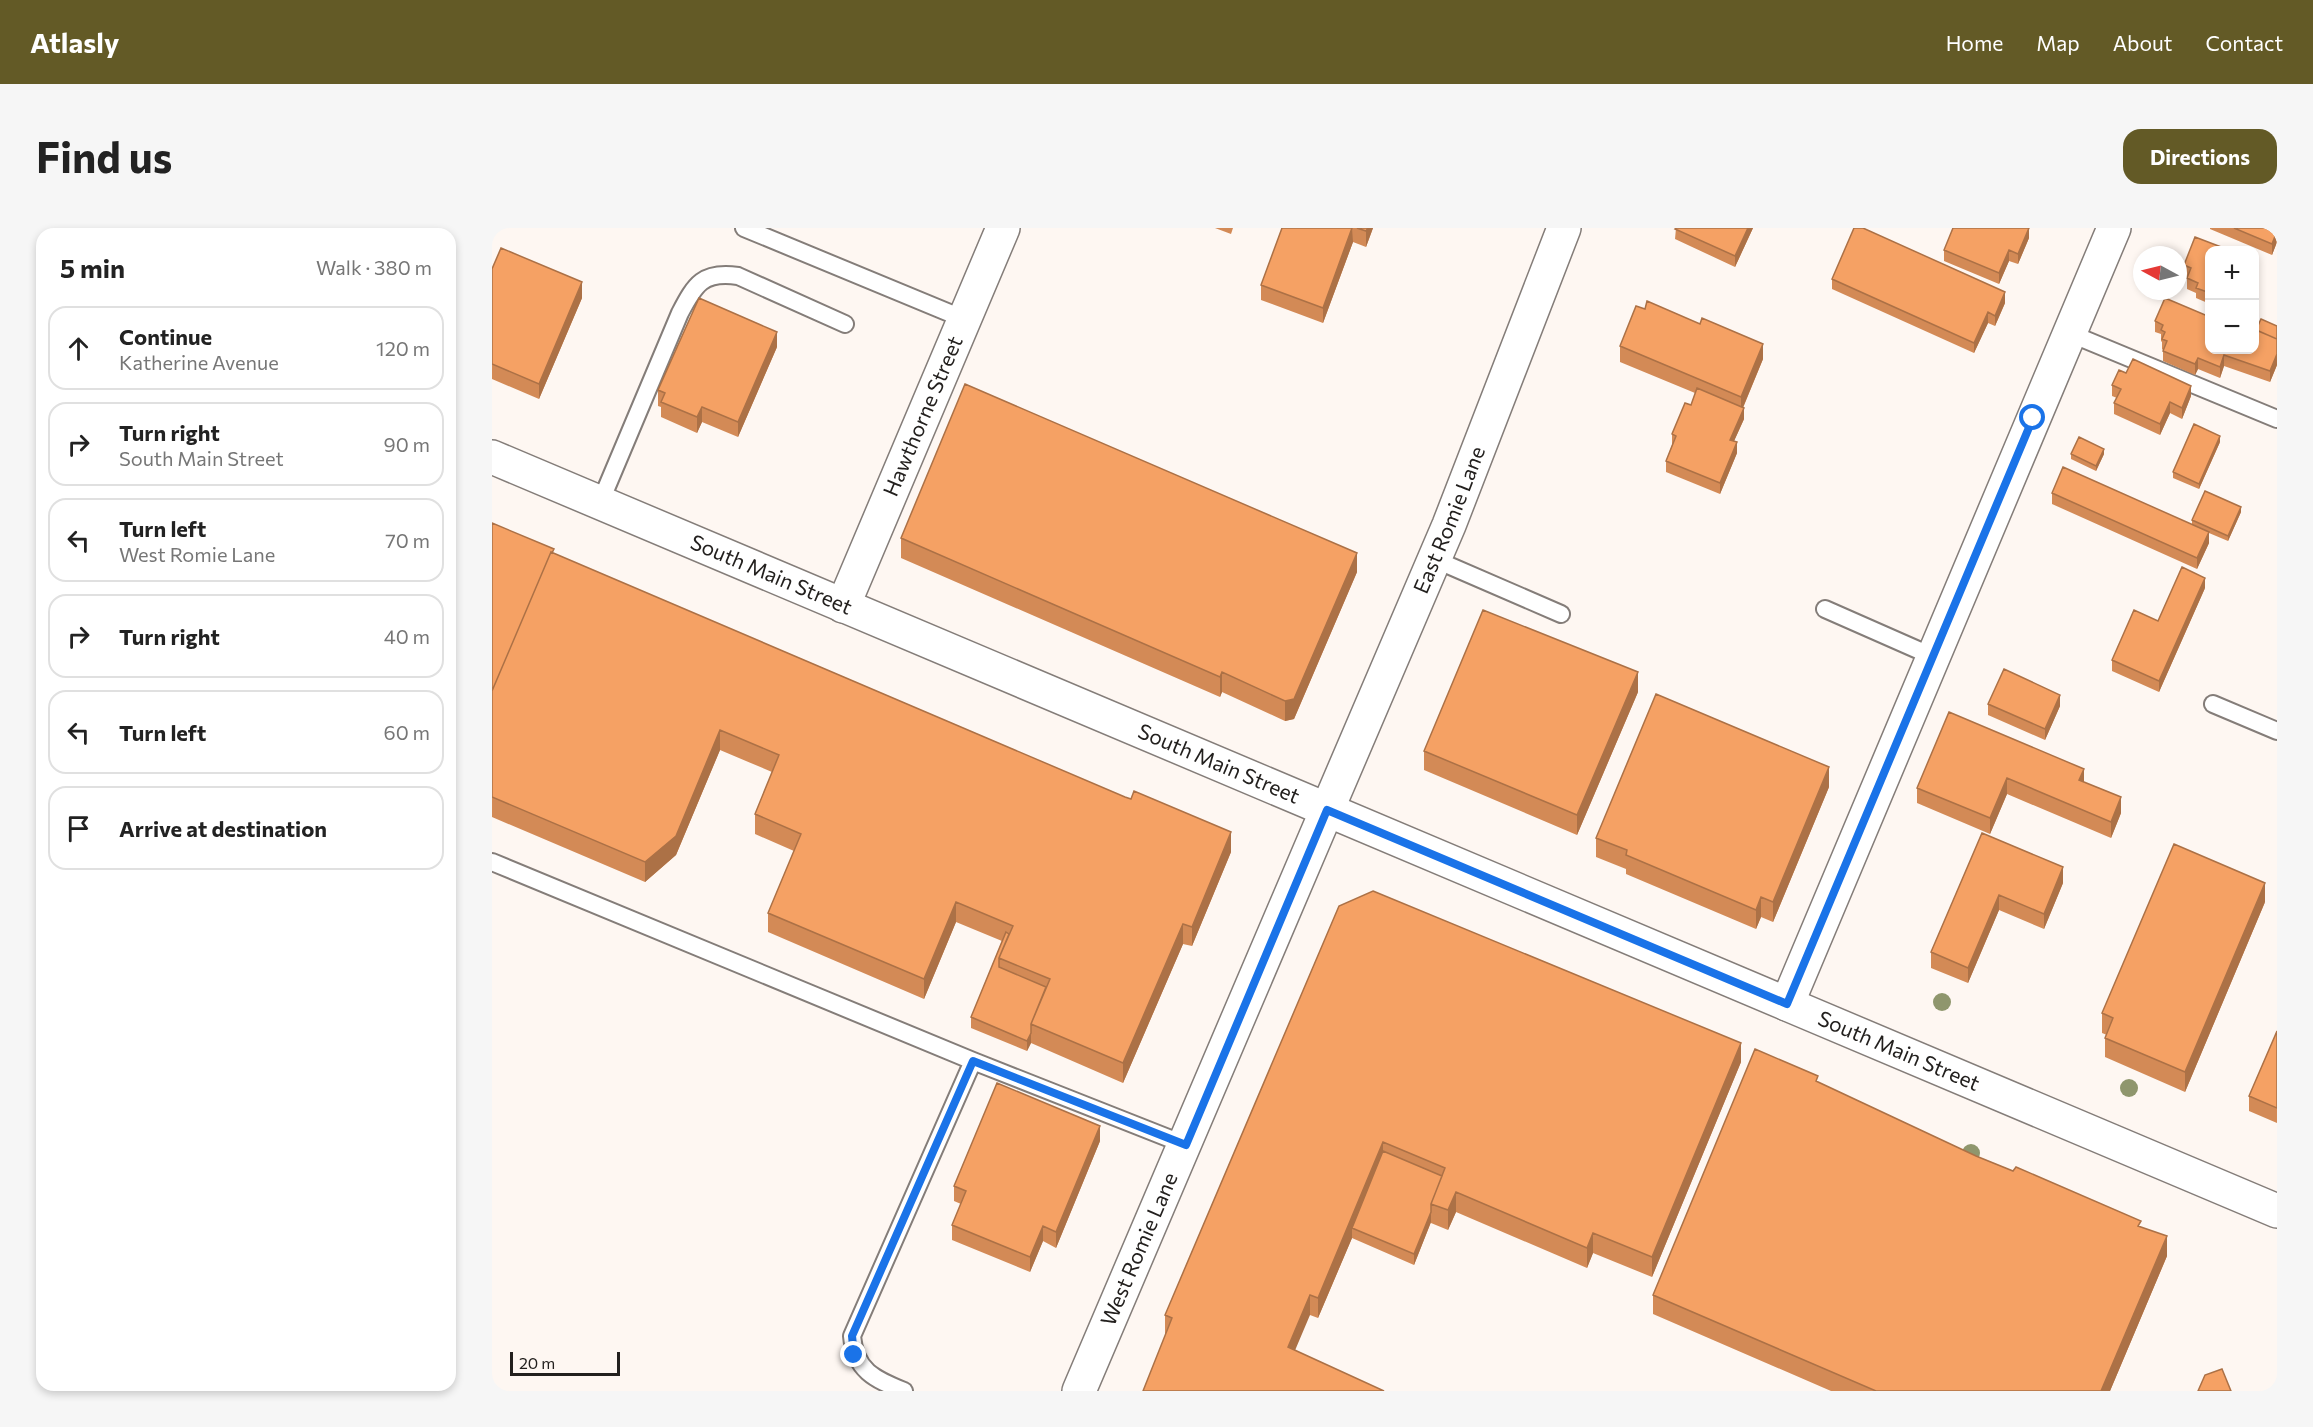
<!DOCTYPE html>
<html lang="en">
<head>
<meta charset="utf-8">
<style>
  :root { --surface:#fff; --page:#f6f6f6; --text:#222; --muted:#767676; --line:#e0e0e0; --accent:#635a26 }
  body { margin:0; font-family:Commissioner,sans-serif; background:var(--page); color:var(--text) }
  .controls { position:absolute; right:18px; top:18px; display:grid; overflow:hidden; border-radius:12px; box-shadow:0 3px 9px #0003 }
  .controls button { width:54px; height:54px; display:grid; place-items:center; padding:0; border:0; border-bottom:2px solid var(--line); background:var(--surface); color:var(--text); font:30px sans-serif }
  .compass { position:absolute; left:1641px; top:18px; width:54px; height:54px; border-radius:50%; background:var(--surface); box-shadow:0 3px 9px #0003; rotate:277deg }
  .scale { position:absolute; left:18px; bottom:15px; width:110px; box-sizing:border-box; padding-left:6px; border:3px solid #23201e; border-top:0; font-size:16px; line-height:21px; white-space:nowrap; color:#23201e; -webkit-text-stroke:4px #fef7f2; paint-order:stroke }
  .stop { position:absolute; width:18px; height:18px; margin:-14px; border:4px solid #1a73e8; border-radius:50%; background:#fff }
  .stop.end { background:#1a73e8; border-color:#fff; box-shadow:0 2px 6px #0008 }
  .list { margin:0; padding:0; list-style:none }
  h2 { display:flex; justify-content:space-between; align-items:center; height:78px; margin:0; padding:0 24px; font-size:26px }
  h2 small { font-size:20px; font-weight:400; color:var(--muted) }
  .list li { display:grid; grid-template-columns:39px 1fr auto; gap:18px; align-items:center; box-sizing:border-box; height:84px; margin:0 12px 12px; padding:0 12px; border:2px solid var(--line); border-radius:18px }
  .list b { display:block; font-size:22px; white-space:nowrap }
  .list p { margin:0; font-size:20px; white-space:nowrap; color:var(--muted) }
  .list em { font-size:20px; font-style:normal; color:var(--muted) }
  .icon { flex:none; width:33px; height:33px; fill:none; stroke:currentColor; stroke-width:2; stroke-linecap:round; stroke-linejoin:round }
  .map { position:relative; flex:none; width:1785px; height:1163px; overflow:hidden; border-radius:18px }
  header { display:flex; align-items:center; gap:36px; box-sizing:border-box; height:84px; padding:0 30px; background:var(--accent); color:#fff }
  header strong { font-size:28px }
  nav { display:flex; gap:33px; margin-inline-start:auto; font-size:21px }
  .intro { display:flex; align-items:center; justify-content:space-between; box-sizing:border-box; height:144px; padding:0 36px }
  h1 { margin:0; font-size:42px }
  .button { padding:15px 27px; border-radius:18px; background:var(--accent); color:#fff; font-size:21px; font-weight:700 }
  main { display:flex; gap:36px; padding:0 36px }
  aside { flex:1; background:var(--surface); border-radius:18px; box-shadow:0 3px 9px #0003 }
  .map>svg:first-child { display:block }
  .lines { fill:none; stroke-linecap:round; stroke-linejoin:round }
  .service-casing { stroke:#847d79; stroke-width:20 }
  .minor-casing { stroke:#847d79; stroke-width:36 }
  .secondary-casing { stroke:#847d79; stroke-width:36 }
  .service { stroke:#fff; stroke-width:16 }
  .minor { stroke:#fff; stroke-width:33 }
  .secondary { stroke:#fff; stroke-width:33 }
  .tree { fill:#8f966d }
  .wall { fill:#d38a56 }
  .shaded-wall { fill:#ac7146 }
  .building { fill:#f5a164; stroke:#ac7146; stroke-width:1.5 }
  .route { stroke:#1a73e8; stroke-width:8 }
  .labels { text-anchor:middle; stroke-width:4.5; stroke-linejoin:round; paint-order:stroke }
  .street-label { font-size:21px; fill:#23201e; stroke:#fef7f2 }
</style>
</head>
<body>
<header>
<strong>Atlasly</strong>
<nav><a>Home</a><a>Map</a><a>About</a><a>Contact</a></nav>
</header>
<div class="intro"><h1>Find us</h1><a class="button">Directions</a></div>
<main>
<aside>
<h2>5 min<small>Walk · 380 m</small></h2>
<ul class="list">
<li><svg class="icon" aria-label="ahead" viewBox="0 0 24 24"><path d="M12 20V5M6 11l6-6 6 6"/></svg><div><b>Continue</b><p>Katherine Avenue</p></div><em>120 m</em></li>
<li><svg class="icon" aria-label="right" viewBox="0 0 24 24"><path d="M7 20v-9h11M14 6l5 5-5 5"/></svg><div><b>Turn right</b><p>South Main Street</p></div><em>90 m</em></li>
<li><svg class="icon" aria-label="left" viewBox="0 0 24 24"><path d="M17 20v-9H6M10 6l-5 5 5 5"/></svg><div><b>Turn left</b><p>West Romie Lane</p></div><em>70 m</em></li>
<li><svg class="icon" aria-label="right" viewBox="0 0 24 24"><path d="M7 20v-9h11M14 6l5 5-5 5"/></svg><div><b>Turn right</b></div><em>40 m</em></li>
<li><svg class="icon" aria-label="left" viewBox="0 0 24 24"><path d="M17 20v-9H6M10 6l-5 5 5 5"/></svg><div><b>Turn left</b></div><em>60 m</em></li>
<li><svg class="icon" aria-label="arrive" viewBox="0 0 24 24"><path d="M6 21V4h12l-3 4 3 4H6"/></svg><div><b>Arrive at destination</b></div></li>
</ul>
</aside>
<div class="map">
<svg width="1785" height="1163" viewBox="0 0 1785 1163">
  <rect width="100%" height="100%" fill="#fef7f2"/>
  <g class="lines">
    <g class="service-casing">
      <path id="service" d="M 252,0 L 472,91
        M 1577,105 L 1785,191
        M 108,275 L 188,85 C 203,56 211,43 246,48 L 353,96
        M 942,331 L 1069,386
        M 1333,381 L 1442,429
        M 1721,476 L 1785,503
        M 0,634 L 481,833 L 694,917
        M 412,1163 C 383,1151 363,1143 360,1108 L 481,833"/>
    </g>
    <g class="minor-casing">
      <g id="minor">
        <path id="s1" d="M 351,378 L 511,0"/>
        <path d="M 1295,776 L 1622,0"/>
        <path id="s2" d="M 587,1163 L 835,582"/>
      </g>
    </g>
    <g class="secondary-casing">
      <g id="secondary">
        <path id="s3" d="M 0,229 L 1785,983"/>
        <path id="s4" d="M 835,582 L 957,297 L 1072,0"/>
      </g>
    </g>
    <use href="#service" class="service"/>
    <use href="#minor" class="minor"/>
    <use href="#secondary" class="secondary"/>
  </g>
  <g class="tree">
    <circle cx="1450" cy="774" r="9"/>
    <circle cx="1637" cy="860" r="9"/>
    <circle cx="1479" cy="925" r="9"/>
  </g>
  <path class="wall" d="M 723,0 L 741,0 L 739,6 Z
    M 790,0 L 881,0 L 874,19 L 861,14 L 831,95 L 769,72 L 769,57 Z
    M 1184,0 L 1261,0 L 1243,39 L 1183,11 Z
    M 1718,0 L 1785,0 L 1785,14 L 1780,27 L 1718,1 Z
    M 1537,10 L 1526,36 L 1517,33 L 1507,56 L 1452,33 L 1452,22 Z
    M 1718,22 L 1718,76 L 1704,70 L 1704,65 L 1695,61 L 1695,49 L 1692,48 L 1692,37 Z
    M 0,41 L 90,70 L 47,171 L 0,151 Z
    M 1340,51 L 1513,75 L 1503,98 L 1496,95 L 1482,125 L 1340,61 Z
    M 1663,93 L 1762,122 L 1764,102 L 1785,98 L 1785,137 L 1778,154 L 1732,138 L 1728,150 L 1706,141 L 1703,147 L 1671,133 L 1671,122 L 1670,121 L 1670,114 L 1669,113 L 1669,106 L 1663,104 Z
    M 1128,118 L 1271,131 L 1251,180 L 1252,191 L 1242,213 L 1245,225 L 1228,266 L 1174,244 L 1174,233 L 1180,217 L 1180,206 L 1199,177 L 1203,165 L 1128,134 Z
    M 285,119 L 246,209 L 210,194 L 205,205 L 169,189 L 169,179 L 166,178 L 166,162 Z
    M 1634,145 L 1699,168 L 1690,191 L 1678,185 L 1668,207 L 1622,186 L 1622,175 L 1625,170 L 1620,168 L 1620,157 Z
    M 1728,214 L 1707,261 L 1681,250 L 1681,244 Z
    M 1579,226 L 1612,226 L 1604,243 L 1579,231 Z
    M 1560,265 L 1700,297 L 1700,292 L 1749,284 L 1736,313 L 1717,305 L 1717,315 L 1705,341 L 1560,276 Z
    M 0,295 L 62,326 L 739,624 L 700,718 L 691,716 L 631,855 L 539,815 L 535,823 L 479,800 L 479,789 L 510,713 L 464,694 L 432,771 L 276,704 L 276,685 L 302,623 L 263,606 L 263,586 L 280,544 L 228,522 L 184,627 L 153,654 L 0,589 Z
    M 409,310 L 865,344 L 802,491 L 793,493 L 730,464 L 728,469 L 409,330 Z
    M 1713,360 L 1667,464 L 1620,443 L 1620,432 L 1666,393 Z
    M 1146,464 L 1085,607 L 932,542 L 932,523 Z
    M 1496,476 L 1568,478 L 1553,512 L 1496,487 Z
    M 1457,484 L 1592,554 L 1629,585 L 1619,610 L 1515,566 L 1498,606 L 1425,575 L 1425,560 Z
    M 1337,559 L 1281,694 L 1269,689 L 1264,701 L 1134,646 L 1134,641 L 1104,629 L 1104,610 Z
    M 1490,605 L 1571,655 L 1552,701 L 1507,682 L 1476,755 L 1439,740 L 1439,724 Z
    M 1773,674 L 1693,864 L 1613,829 L 1613,810 L 1615,807 L 1610,805 L 1610,785 Z
    M 847,678 L 1249,834 L 1160,1049 L 1101,1025 L 1095,1040 L 964,984 L 956,1002 L 939,995 L 939,994 L 922,1037 L 860,1010 L 826,1090 L 818,1087 L 673,1107 L 673,1087 Z
    M 1785,803 L 1785,895 L 1757,883 L 1757,868 Z
    M 1326,854 L 1484,928 L 1649,999 L 1675,1028 L 1618,1163 L 1339,1163 L 1161,1086 L 1161,1067 Z
    M 608,913 L 564,1020 L 551,1013 L 538,1044 L 460,1012 L 460,997 L 469,976 L 462,973 L 462,958 Z"/>
  <path class="shaded-wall" d="M 860,0 L 861,14 L 831,95 L 831,80 Z
    M 876,0 L 881,0 L 874,19 L 874,3 Z
    M 1256,0 L 1261,0 L 1243,39 L 1243,28 Z
    M 1537,0 L 1537,10 L 1526,36 L 1526,26 Z
    M 1785,3 L 1785,14 L 1780,27 L 1780,16 Z
    M 1517,22 L 1517,33 L 1507,56 L 1507,45 Z
    M 1766,35 L 1766,45 L 1762,54 L 1762,43 Z
    M 90,54 L 90,70 L 47,171 L 47,156 Z
    M 1764,55 L 1764,65 L 1762,68 L 1762,58 Z
    M 1513,64 L 1513,75 L 1503,98 L 1503,88 Z
    M 1496,84 L 1496,95 L 1482,125 L 1482,115 Z
    M 285,104 L 285,119 L 246,209 L 246,194 Z
    M 1271,116 L 1271,131 L 1249,184 L 1249,169 Z
    M 1785,126 L 1785,137 L 1778,154 L 1778,143 Z
    M 1732,127 L 1732,138 L 1728,150 L 1728,139 Z
    M 1706,130 L 1706,141 L 1703,147 L 1703,136 Z
    M 1699,158 L 1699,168 L 1690,191 L 1690,180 Z
    M 1678,174 L 1678,185 L 1668,207 L 1668,196 Z
    M 210,179 L 210,194 L 205,205 L 205,189 Z
    M 1252,180 L 1252,191 L 1238,222 L 1238,212 Z
    M 1728,208 L 1728,214 L 1707,261 L 1707,256 Z
    M 1245,214 L 1245,225 L 1228,266 L 1228,255 Z
    M 1612,221 L 1612,226 L 1604,243 L 1604,238 Z
    M 1749,279 L 1749,284 L 1736,313 L 1736,308 Z
    M 1717,304 L 1717,315 L 1705,341 L 1705,330 Z
    M 865,325 L 865,344 L 802,491 L 793,493 L 793,473 Z
    M 1713,350 L 1713,360 L 1667,464 L 1667,453 Z
    M 730,444 L 730,464 L 728,469 L 728,449 Z
    M 1146,444 L 1146,464 L 1085,607 L 1085,587 Z
    M 1568,467 L 1568,478 L 1553,512 L 1553,501 Z
    M 228,502 L 228,522 L 184,627 L 153,654 L 153,634 Z
    M 1337,539 L 1337,559 L 1281,694 L 1281,674 Z
    M 1592,541 L 1592,556 L 1587,552 Z
    M 1515,550 L 1515,566 L 1498,606 L 1498,590 Z
    M 1629,569 L 1629,585 L 1619,610 L 1619,594 Z
    M 739,604 L 739,624 L 700,718 L 700,699 Z
    M 1571,639 L 1571,655 L 1552,701 L 1552,686 Z
    M 1773,655 L 1773,674 L 1693,864 L 1693,844 Z
    M 1507,667 L 1507,682 L 1476,755 L 1476,740 Z
    M 1269,669 L 1269,689 L 1264,701 L 1264,682 Z
    M 464,674 L 464,694 L 432,771 L 432,751 Z
    M 691,696 L 691,716 L 631,855 L 631,835 Z
    M 539,805 L 539,815 L 535,823 L 535,813 Z
    M 1249,815 L 1249,834 L 1160,1049 L 1160,1029 Z
    M 608,898 L 608,913 L 564,1020 L 564,1004 Z
    M 891,914 L 891,934 L 860,1000 L 860,1010 L 826,1090 L 826,1070 Z
    M 964,964 L 964,984 L 956,1002 L 956,982 Z
    M 939,984 L 939,994 L 922,1037 L 922,1026 Z
    M 551,998 L 551,1013 L 538,1044 L 538,1029 Z
    M 1101,1005 L 1101,1025 L 1095,1040 L 1095,1020 Z
    M 1675,1008 L 1675,1028 L 1618,1163 L 1609,1163 Z
    M 818,1067 L 818,1087 L 796,1139 L 796,1119 Z"/>
  <path class="building" d="M 790,0 L 860,0 L 831,80 L 769,57 Z
    M 865,0 L 876,0 L 874,3 Z
    M 1184,0 L 1256,0 L 1243,28 L 1183,1 Z
    M 1362,0 L 1371,0 L 1513,64 L 1503,88 L 1496,84 L 1482,115 L 1340,51 Z
    M 1461,0 L 1537,0 L 1526,26 L 1517,22 L 1507,45 L 1452,22 Z
    M 1742,0 L 1785,0 L 1785,3 L 1780,16 Z
    M 1703,9 L 1737,22 L 1718,22 L 1718,65 L 1704,60 L 1706,55 L 1695,50 L 1699,40 L 1692,37 Z
    M 9,20 L 90,54 L 47,156 L 0,136 L 0,41 Z
    M 1762,33 L 1766,35 L 1762,43 Z
    M 207,70 L 285,104 L 246,194 L 210,179 L 205,189 L 169,174 L 173,165 L 166,162 Z
    M 1673,70 L 1718,89 L 1718,122 L 1762,122 L 1762,101 L 1785,111 L 1785,126 L 1778,143 L 1732,127 L 1728,139 L 1706,130 L 1703,136 L 1671,123 L 1675,113 L 1670,111 L 1673,104 L 1669,102 L 1671,97 L 1663,93 Z
    M 1155,73 L 1208,96 L 1210,90 L 1271,116 L 1249,169 L 1128,118 L 1144,78 L 1153,81 Z
    M 1769,91 L 1785,98 L 1785,111 L 1764,102 Z
    M 1641,131 L 1699,158 L 1690,180 L 1678,174 L 1668,196 L 1622,175 L 1629,161 L 1620,157 L 1627,142 L 1634,145 Z
    M 473,156 L 865,325 L 802,471 L 793,473 L 730,444 L 728,449 L 409,310 Z
    M 1205,160 L 1252,180 L 1238,212 L 1245,214 L 1228,255 L 1174,233 L 1184,208 L 1180,206 L 1193,175 L 1199,177 Z
    M 1702,196 L 1728,208 L 1707,256 L 1681,244 Z
    M 1587,209 L 1612,221 L 1604,238 L 1579,226 Z
    M 1571,239 L 1717,304 L 1705,330 L 1560,265 Z
    M 1713,263 L 1749,279 L 1736,308 L 1700,292 Z
    M 0,295 L 62,321 L 60,325 L 59,324 L 0,463 Z
    M 59,324 L 633,569 L 639,571 L 642,563 L 739,604 L 700,699 L 691,696 L 631,835 L 539,796 L 558,751 L 507,730 L 521,698 L 514,695 L 464,674 L 432,751 L 276,685 L 309,606 L 263,586 L 287,527 L 228,502 L 184,608 L 153,634 L 0,569 L 0,463 Z
    M 1690,339 L 1713,350 L 1667,453 L 1620,432 L 1642,382 L 1666,393 Z
    M 991,382 L 1146,444 L 1085,587 L 932,523 Z
    M 1512,441 L 1568,467 L 1553,501 L 1496,476 Z
    M 1164,466 L 1337,539 L 1281,674 L 1269,669 L 1264,682 L 1134,627 L 1135,622 L 1104,610 Z
    M 1457,484 L 1592,541 L 1587,552 L 1629,569 L 1619,594 L 1515,550 L 1498,590 L 1425,560 Z
    M 1490,605 L 1571,639 L 1552,686 L 1507,667 L 1476,740 L 1439,724 Z
    M 1682,616 L 1773,655 L 1693,844 L 1613,810 L 1621,790 L 1610,785 Z
    M 881,663 L 1249,815 L 1160,1029 L 1101,1005 L 1095,1020 L 964,964 L 956,982 L 939,976 L 953,940 L 891,914 L 826,1070 L 818,1067 L 796,1119 L 892,1163 L 651,1163 L 680,1090 L 673,1087 L 847,678 Z
    M 514,704 L 517,706 L 507,730 L 507,739 L 554,759 L 539,796 L 539,805 L 535,813 L 479,789 Z
    M 1785,803 L 1785,880 L 1757,868 Z
    M 1263,821 L 1326,848 L 1324,853 L 1484,928 L 1521,943 L 1524,939 L 1649,993 L 1646,998 L 1675,1008 L 1609,1163 L 1384,1163 L 1161,1067 Z
    M 505,855 L 608,898 L 564,1004 L 551,998 L 538,1029 L 460,997 L 474,963 L 462,958 Z
    M 891,923 L 950,948 L 939,976 L 939,984 L 922,1026 L 860,1000 Z
    M 1730,1141 L 1739,1163 L 1706,1163 L 1713,1147 Z"/>
  <g class="lines">
    <path class="route" d="M 362,1127 L 360,1108 L 481,833 L 694,917 L 835,582 L 1295,776 L 1541,190"/>
  </g>
  <g class="labels">
    <g class="street-label">
      <text dy="7" stroke="none"><textPath href="#s1" startOffset="206">Hawthorne Street</textPath></text>
      <text dy="7" stroke="none"><textPath href="#s4" startOffset="315">East Romie Lane</textPath></text>
      <text dy="7" stroke="none"><textPath href="#s3" startOffset="303">South Main Street</textPath></text>
      <text dy="7" stroke="none"><textPath href="#s3" startOffset="789">South Main Street</textPath></text>
      <text dy="7" stroke="none"><textPath href="#s3" startOffset="1527">South Main Street</textPath></text>
      <text dy="7" stroke="none"><textPath href="#s2" startOffset="154">West Romie Lane</textPath></text>
    </g>
  </g>
</svg>
<div class="controls">
<button>+</button>
<button>−</button>
</div>
<svg class="compass" viewBox="-18 -18 36 36"><path d="M0-13l5 13h-10z" fill="#e53935"/><path d="M0 13l5-13h-10z" fill="#767676"/></svg>
<div class="scale">20 m</div>
<div class="stop" style="left:1541px;top:190px"></div>
<div class="stop end" style="left:362px;top:1127px"></div>
</div>
</main>
</body>
</html>
